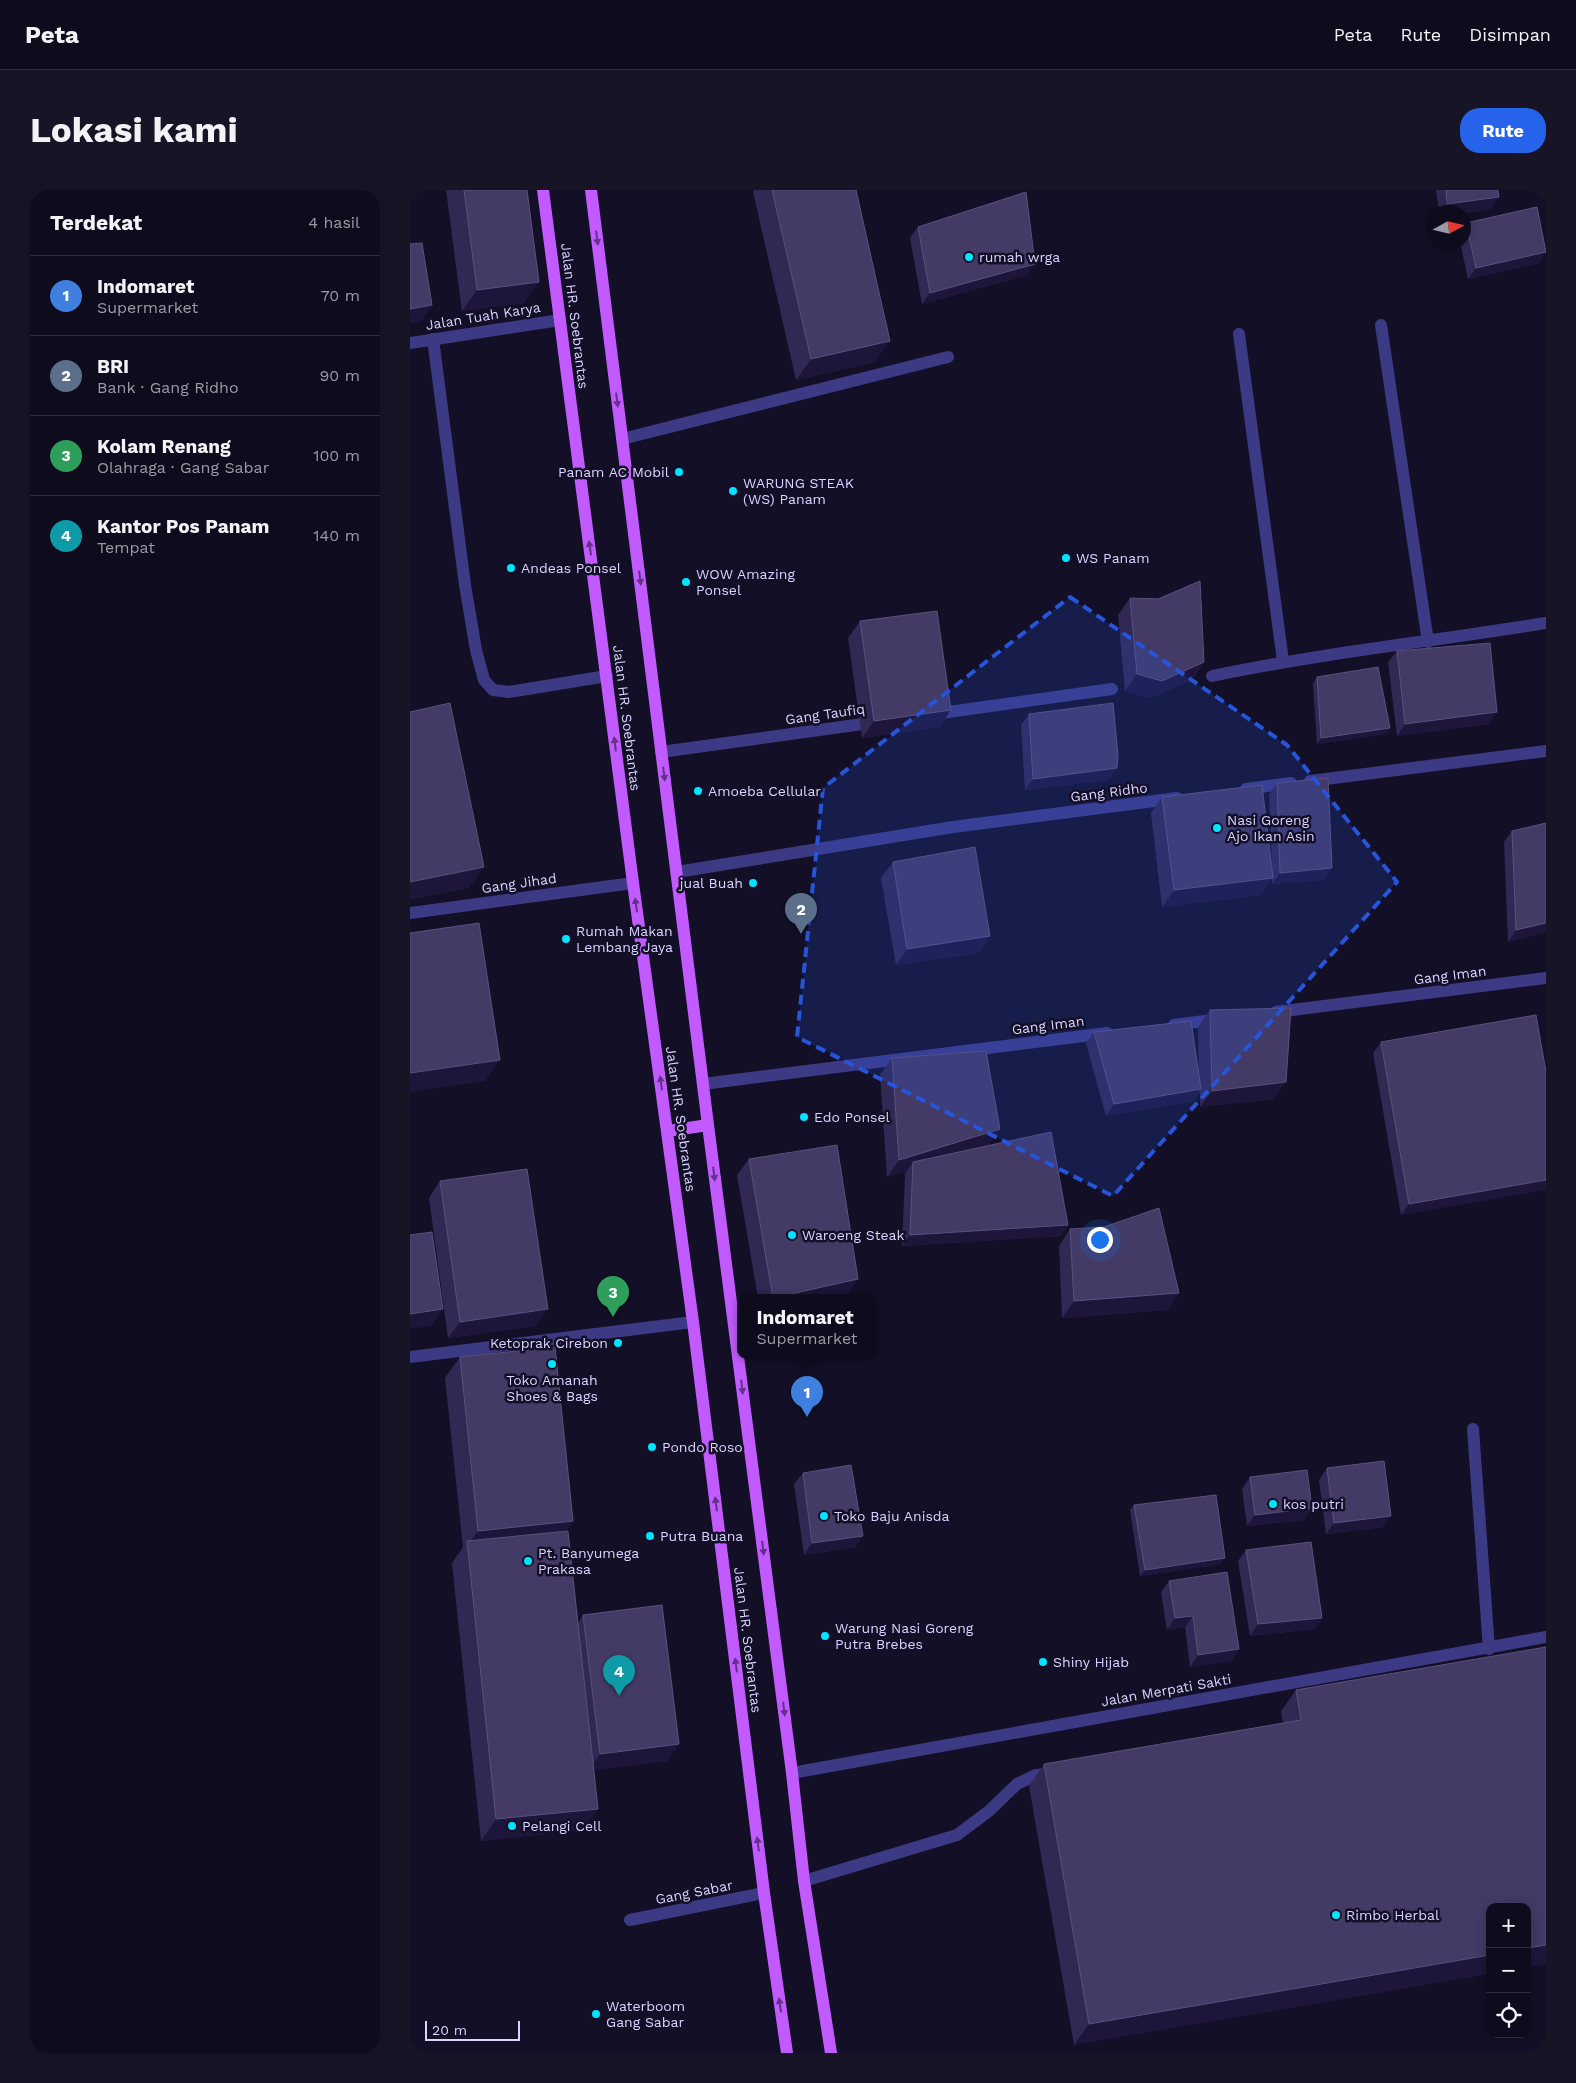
<!DOCTYPE html>
<html lang="id">
<head>
<meta charset="utf-8">
<style>
  :root { --surface:#0e0b1c; --page:#171425; --text:#f1f3f6; --muted:#9b9ba3; --line:#2e2b3b; --accent:#2563eb }
  body { margin:0; font-family:"Work Sans",sans-serif; background:var(--page); color:var(--text) }
  .controls { position:absolute; right:15px; bottom:15px; display:grid; overflow:hidden; border-radius:10px; box-shadow:0 2px 12px #0003 }
  .controls button { width:45px; height:45px; display:grid; place-items:center; padding:0; border:0; border-bottom:1px solid var(--line); background:var(--surface); color:var(--text); font:25px sans-serif }
  .compass { position:absolute; left:1016px; top:15px; width:45px; height:45px; border-radius:50%; background:var(--surface); box-shadow:0 2px 12px #0003; rotate:82deg }
  .scale { position:absolute; left:15px; bottom:12px; width:95px; box-sizing:border-box; padding-left:5px; border:2px solid #d9d4ff; border-top:0; font-size:14px; line-height:18px; white-space:nowrap; color:#d9d4ff; -webkit-text-stroke:4px #130f26; paint-order:stroke }
  .you { position:absolute; left:689px; top:1049px; width:18px; height:18px; margin:-12px; border:4px solid #fff; border-radius:50%; background:#1a73e8; box-shadow:0 0 0 8px #1a73e833 }
  .badge { display:grid; place-items:center; width:32px; height:32px; border-radius:50%; background:var(--accent); color:#fff; font-size:16px; font-weight:700 }
  .pin { position:absolute; translate:-50% -41px; filter:drop-shadow(0 1px 2px #0008) }
  .pin::after { content:''; position:absolute; top:26px; width:18px; height:15px; background:inherit; clip-path:polygon(0 0,100% 0,50% 100%) }
  .popup { position:absolute; left:327px; top:1104px; width:140px; height:65px; box-sizing:border-box; display:grid; place-content:center; border-radius:10px; background:var(--surface); filter:drop-shadow(0 1px 4px #0005); font-size:16px; white-space:nowrap; color:var(--muted) }
  .popup b { font-size:19px; color:var(--text) }
  .popup::after { content:''; position:absolute; left:50%; top:100%; margin-left:-10px; border:10px solid transparent; border-top-color:var(--surface) }
  .list { margin:0; padding:0; list-style:none }
  h2 { display:flex; justify-content:space-between; align-items:center; height:65px; margin:0; padding:0 20px; font-size:21px }
  h2 small { font-size:16px; font-weight:400; color:var(--muted) }
  .list li { display:grid; grid-template-columns:32px 1fr auto; gap:15px; align-items:center; box-sizing:border-box; height:80px; padding:0 20px; border-top:1px solid var(--line) }
  .list b { display:block; font-size:19px; white-space:nowrap }
  .list p { margin:0; font-size:16px; white-space:nowrap; color:var(--muted) }
  .list em { font-size:16px; font-style:normal; color:var(--muted) }
  .icon { flex:none; width:28px; height:28px; fill:none; stroke:currentColor; stroke-width:2; stroke-linecap:round; stroke-linejoin:round }
  .map { position:relative; flex:none; width:1136px; height:1863px; overflow:hidden; border-radius:20px }
  header { display:flex; align-items:center; gap:30px; box-sizing:border-box; height:70px; padding:0 25px; background:var(--surface); border-bottom:1px solid var(--line) }
  header strong { font-size:24px }
  nav { display:flex; gap:28px; margin-inline-start:auto; font-size:18px }
  .intro { display:flex; align-items:center; justify-content:space-between; box-sizing:border-box; height:120px; padding:0 30px }
  h1 { margin:0; font-size:35px }
  .button { padding:12px 22px; border-radius:20px; background:var(--accent); color:#fff; font-size:18px; font-weight:700 }
  main { display:flex; gap:30px; padding:0 30px }
  aside { flex:1; background:var(--surface); border-radius:20px; box-shadow:0 2px 12px #0003 }
  .map>svg:first-child { display:block }
  .lines { fill:none; stroke-linecap:round; stroke-linejoin:round }
  .service { stroke:#3d3a85; stroke-width:12 }
  .minor { stroke:#3d3a85; stroke-width:12 }
  .primary { stroke:#c25bff; stroke-width:12 }
  .wall { fill:#312854 }
  .shaded-wall { fill:#1d163a }
  .building { fill:#433a66; stroke:#5a527e }
  .oneway { fill:#623188 }
  .marked { fill:#2655da; fill-opacity:0.2; stroke:#2655da; stroke-width:4; stroke-dasharray:10 6; stroke-linejoin:round }
  .poi-dot { fill:#00e5ff; stroke:#130f26; stroke-width:2 }
  .labels { text-anchor:middle; stroke-width:5; stroke-linejoin:round; paint-order:stroke }
  .poi-label { font-size:14px; fill:#d9d4ff; stroke:#130f26; text-anchor:start }
  .street-label { font-size:14px; fill:#d9d4ff; stroke:#130f26 }
</style>
</head>
<body>
<header>
<strong>Peta</strong>
<nav><a>Peta</a><a>Rute</a><a>Disimpan</a></nav>
</header>
<div class="intro"><h1>Lokasi kami</h1><a class="button">Rute</a></div>
<main>
<aside>
<h2>Terdekat<small>4 hasil</small></h2>
<ul class="list">
<li><span class="badge" style="background:#3f7fe0">1</span><div><b>Indomaret</b><p>Supermarket</p></div><em>70 m</em></li>
<li><span class="badge" style="background:#5c6f8a">2</span><div><b>BRI</b><p>Bank · Gang Ridho</p></div><em>90 m</em></li>
<li><span class="badge" style="background:#2e9e5b">3</span><div><b>Kolam Renang</b><p>Olahraga · Gang Sabar</p></div><em>100 m</em></li>
<li><span class="badge" style="background:#0f9aa8">4</span><div><b>Kantor Pos Panam</b><p>Tempat</p></div><em>140 m</em></li>
</ul>
</aside>
<div class="map">
<svg width="1136" height="1863" viewBox="0 0 1136 1863">
  <rect width="100%" height="100%" fill="#130f26"/>
  <g class="lines">
    <path class="service" d="M 394,1691 L 547,1645 L 579,1621 L 607,1594 L 626,1585 L 644,1583"/>
    <path class="minor" d="M 971,135 L 1018,452
      M 829,144 L 873,471
      M 23,149 L 55,395 L 66,460 L 74,490 L 83,500 L 99,502 L 197,486
      M 0,153 L 150,130
      M 212,249 L 538,167
      M 802,486 C 912,463 1025,451 1136,433
      M 524,524 L 702,499
      M 251,562 L 467,532
      M 900,591 L 1136,561
      M 836,599 L 881,593
      M 267,682 L 543,637 L 767,608
      M 0,723 L 223,693
      M 866,822 L 1136,788
      M 764,835 L 809,829
      M 293,894 L 697,843
      M 0,1167 L 283,1132
      M 1063,1239 L 1079,1459
      M 382,1583 L 1136,1447
      M 220,1730 L 354,1703"/>
    <path class="primary" d="M 133,0 L 223,693 L 283,1132 L 354,1703 L 377,1863
      M 181,0 L 298,935 L 382,1583 L 394,1691 L 421,1863
      M 258,941 L 298,935"/>
  </g>
  <path class="wall" d="M 36,0 L 117,0 L 114,113 L 52,121 Z
    M 344,0 L 446,0 L 465,172 L 386,190 L 343,2 Z
    M 1026,0 L 1088,0 L 1081,19 L 1054,23 L 1029,22 Z
    M 1056,33 L 1136,62 L 1129,73 L 1058,89 L 1050,52 L 1054,52 L 1054,38 Z
    M 508,37 L 617,85 L 512,114 L 500,48 Z
    M 720,408 L 794,472 L 783,489 L 740,508 L 715,501 L 708,425 Z
    M 450,431 L 530,537 L 452,548 L 438,448 Z
    M 987,461 L 1079,534 L 987,546 L 978,472 Z
    M 907,487 L 976,544 L 907,554 L 903,493 Z
    M 619,524 L 699,590 L 615,600 L 611,535 Z
    M 867,593 L 914,690 L 862,694 L 862,689 L 851,705 L 752,717 L 741,623 L 752,607 L 862,678 L 859,604 Z
    M 1102,641 L 1136,742 L 1098,752 L 1094,652 Z
    M 483,672 L 580,746 L 568,763 L 486,775 L 471,688 Z
    M 800,820 L 864,909 L 790,917 L 790,902 L 783,911 L 696,926 L 676,853 L 684,842 L 789,886 L 788,837 Z
    M 971,852 L 1136,882 L 991,1025 L 963,863 Z
    M 482,868 L 578,956 L 658,1035 L 650,1046 L 492,1056 L 495,984 L 497,981 L 477,987 L 470,885 Z
    M 339,969 L 437,1105 L 423,1108 L 348,1108 L 327,985 Z
    M 30,991 L 126,1136 L 38,1148 L 19,1008 Z
    M 660,1039 L 769,1103 L 758,1120 L 652,1128 L 649,1056 Z
    M 50,1167 L 163,1331 L 156,1341 L 168,1433 L 173,1425 L 269,1554 L 257,1571 L 183,1580 L 172,1640 L 71,1651 L 42,1373 L 53,1357 L 35,1188 Z
    M 917,1278 L 973,1337 L 916,1344 L 909,1290 Z
    M 393,1283 L 453,1346 L 445,1357 L 394,1365 L 384,1294 Z
    M 840,1287 L 902,1318 L 894,1330 L 837,1336 L 832,1299 Z
    M 724,1315 L 811,1374 L 730,1386 L 720,1320 Z
    M 836,1360 L 912,1428 L 904,1439 L 840,1446 L 828,1371 Z
    M 759,1391 L 829,1459 L 821,1471 L 780,1477 L 775,1437 L 757,1440 L 751,1402 Z
    M 1136,1457 L 1136,1774 L 1117,1777 L 1117,1717 L 664,1855 L 619,1596 L 634,1574 L 873,1533 L 871,1521 L 886,1500 Z"/>
  <path class="shaded-wall" d="M 1089,7 L 1081,19 L 1054,23 L 1032,22 L 1037,14 Z
    M 1136,62 L 1129,73 L 1058,89 L 1066,78 Z
    M 625,74 L 617,85 L 512,114 L 520,103 Z
    M 129,92 L 114,113 L 52,121 L 67,100 Z
    M 22,115 L 11,132 L 0,133 L 0,119 Z
    M 480,151 L 465,172 L 386,190 L 401,169 Z
    M 794,472 L 783,489 L 740,508 L 715,501 L 727,484 Z
    M 541,520 L 530,537 L 452,548 L 464,531 Z
    M 1087,522 L 1079,534 L 987,546 L 995,534 Z
    M 980,538 L 976,544 L 907,554 L 911,548 Z
    M 707,578 L 699,590 L 615,600 L 623,589 Z
    M 74,677 L 59,698 L 0,710 L 0,692 Z
    M 922,678 L 914,690 L 862,694 L 870,683 Z
    M 863,688 L 851,705 L 752,717 L 764,700 Z
    M 1136,733 L 1136,742 L 1098,752 L 1106,740 Z
    M 580,746 L 568,763 L 486,775 L 497,759 Z
    M 90,870 L 75,891 L 0,902 L 0,883 Z
    M 876,892 L 864,909 L 790,917 L 802,901 Z
    M 791,899 L 783,911 L 696,926 L 704,914 Z
    M 590,939 L 578,956 L 503,972 L 497,981 L 477,987 L 489,970 Z
    M 1136,990 L 1136,1000 L 991,1025 L 999,1014 Z
    M 658,1035 L 650,1046 L 492,1056 L 500,1045 Z
    M 448,1089 L 437,1105 L 423,1108 L 362,1108 Z
    M 769,1103 L 758,1120 L 652,1128 L 664,1111 Z
    M 33,1119 L 21,1136 L 0,1139 L 0,1124 Z
    M 138,1119 L 126,1136 L 38,1148 L 50,1132 Z
    M 902,1318 L 894,1330 L 837,1336 L 845,1325 Z
    M 981,1326 L 973,1337 L 916,1344 L 924,1333 Z
    M 163,1331 L 147,1353 L 57,1356 L 68,1341 Z
    M 453,1346 L 445,1357 L 394,1365 L 402,1353 Z
    M 815,1368 L 811,1374 L 730,1386 L 735,1380 Z
    M 783,1426 L 775,1437 L 757,1440 L 765,1428 Z
    M 912,1428 L 904,1439 L 840,1446 L 848,1434 Z
    M 829,1459 L 821,1471 L 780,1477 L 788,1465 Z
    M 269,1554 L 257,1571 L 178,1581 L 190,1564 Z
    M 188,1619 L 172,1640 L 71,1651 L 86,1629 Z
    M 1136,1755 L 1136,1774 L 1117,1777 L 1117,1758 Z
    M 1080,1765 L 1080,1784 L 664,1855 L 679,1834 Z"/>
  <path class="building" d="M 54,0 L 117,0 L 129,92 L 67,100 Z
    M 362,0 L 446,0 L 480,151 L 401,169 Z
    M 1036,0 L 1088,0 L 1089,7 L 1037,14 Z
    M 616,2 L 625,74 L 520,103 L 508,37 Z
    M 1127,17 L 1136,62 L 1066,78 L 1056,33 Z
    M 12,53 L 22,115 L 0,119 L 0,54 Z
    M 790,391 L 794,472 L 752,491 L 727,484 L 720,408 L 748,409 Z
    M 527,421 L 541,520 L 464,531 L 450,431 Z
    M 1080,453 L 1087,522 L 995,534 L 987,461 Z
    M 968,477 L 980,538 L 911,548 L 907,487 Z
    M 40,513 L 74,677 L 0,692 L 0,522 Z
    M 703,513 L 708,565 L 707,578 L 623,589 L 619,524 Z
    M 918,588 L 922,678 L 870,683 L 867,593 Z
    M 852,595 L 863,688 L 764,700 L 752,607 Z
    M 1136,633 L 1136,733 L 1106,740 L 1102,641 Z
    M 565,657 L 580,746 L 497,759 L 483,672 Z
    M 69,733 L 90,870 L 0,883 L 0,743 Z
    M 881,818 L 876,892 L 802,901 L 800,820 Z
    M 1126,825 L 1136,882 L 1136,990 L 999,1014 L 971,852 Z
    M 781,831 L 791,899 L 704,914 L 684,842 Z
    M 576,861 L 590,939 L 489,970 L 482,868 Z
    M 641,942 L 658,1035 L 500,1045 L 503,972 Z
    M 427,955 L 448,1089 L 363,1108 L 339,969 Z
    M 117,979 L 138,1119 L 50,1132 L 30,991 Z
    M 749,1018 L 769,1103 L 664,1111 L 660,1039 L 694,1037 Z
    M 22,1042 L 33,1119 L 0,1124 L 0,1045 Z
    M 145,1157 L 163,1331 L 68,1341 L 50,1167 Z
    M 974,1271 L 981,1326 L 924,1333 L 917,1278 Z
    M 441,1275 L 453,1346 L 402,1353 L 393,1283 Z
    M 897,1280 L 902,1318 L 845,1325 L 840,1287 Z
    M 806,1305 L 815,1368 L 735,1380 L 724,1315 Z
    M 158,1341 L 188,1619 L 86,1629 L 57,1351 Z
    M 901,1352 L 912,1428 L 848,1434 L 836,1360 Z
    M 817,1382 L 829,1459 L 788,1465 L 783,1426 L 765,1428 L 759,1391 Z
    M 252,1415 L 269,1554 L 190,1564 L 173,1425 Z
    M 1136,1457 L 1136,1755 L 1117,1758 L 1117,1717 L 1080,1717 L 1080,1765 L 679,1834 L 634,1574 L 891,1530 L 886,1500 Z"/>
  <defs><path id="oneway-solid" d="M-6-.8H1V-3.2L6.5 0L1 3.2V.8H-6Z" transform="scale(1.25)"/></defs>
  <g class="oneway">
    <use href="#oneway-solid" transform="translate(187 48) rotate(83)"/>
    <use href="#oneway-solid" transform="translate(207 210) rotate(83)"/>
    <use href="#oneway-solid" transform="translate(180 358) rotate(-98)"/>
    <use href="#oneway-solid" transform="translate(230 388) rotate(83)"/>
    <use href="#oneway-solid" transform="translate(205 554) rotate(-97)"/>
    <use href="#oneway-solid" transform="translate(254 584) rotate(83)"/>
    <use href="#oneway-solid" transform="translate(226 715) rotate(-98)"/>
    <use href="#oneway-solid" transform="translate(251 893) rotate(-98)"/>
    <use href="#oneway-solid" transform="translate(304 984) rotate(83)"/>
    <use href="#oneway-solid" transform="translate(332 1197) rotate(83)"/>
    <use href="#oneway-solid" transform="translate(306 1314) rotate(-97)"/>
    <use href="#oneway-solid" transform="translate(353 1358) rotate(83)"/>
    <use href="#oneway-solid" transform="translate(326 1475) rotate(-97)"/>
    <use href="#oneway-solid" transform="translate(374 1519) rotate(83)"/>
    <use href="#oneway-solid" transform="translate(348 1654) rotate(-97)"/>
    <use href="#oneway-solid" transform="translate(370 1815) rotate(-98)"/>
  </g>
  <path class="marked" d="M 660,407 L 877,555 L 987,692 L 703,1006 L 387,847 L 413,598 Z"/>
  <g class="poi-dot">
    <circle cx="559" cy="67" r="5"/>
    <circle cx="269" cy="282" r="5"/>
    <circle cx="323" cy="301" r="5"/>
    <circle cx="656" cy="368" r="5"/>
    <circle cx="101" cy="378" r="5"/>
    <circle cx="276" cy="392" r="5"/>
    <circle cx="288" cy="601" r="5"/>
    <circle cx="807" cy="638" r="5"/>
    <circle cx="343" cy="693" r="5"/>
    <circle cx="156" cy="749" r="5"/>
    <circle cx="394" cy="927" r="5"/>
    <circle cx="382" cy="1045" r="5"/>
    <circle cx="208" cy="1153" r="5"/>
    <circle cx="142" cy="1174" r="5"/>
    <circle cx="242" cy="1257" r="5"/>
    <circle cx="863" cy="1314" r="5"/>
    <circle cx="414" cy="1326" r="5"/>
    <circle cx="240" cy="1346" r="5"/>
    <circle cx="118" cy="1371" r="5"/>
    <circle cx="415" cy="1446" r="5"/>
    <circle cx="633" cy="1472" r="5"/>
    <circle cx="102" cy="1636" r="5"/>
    <circle cx="926" cy="1725" r="5"/>
    <circle cx="186" cy="1824" r="5"/>
  </g>
  <g class="labels">
    <g class="poi-label">
      <text x="569" y="72">rumah wrga</text>
      <text x="259" y="287" text-anchor="end">Panam AC Mobil</text>
      <text x="333" y="298">WARUNG STEAK<tspan x="333" dy="16">(WS) Panam</tspan></text>
      <text x="666" y="373">WS Panam</text>
      <text x="111" y="383">Andeas Ponsel</text>
      <text x="286" y="389">WOW Amazing<tspan x="286" dy="16">Ponsel</tspan></text>
      <text x="298" y="606">Amoeba Cellular</text>
      <text x="817" y="635">Nasi Goreng<tspan x="817" dy="16">Ajo Ikan Asin</tspan></text>
      <text x="333" y="698" text-anchor="end">jual Buah</text>
      <text x="166" y="746">Rumah Makan<tspan x="166" dy="16">Lembang Jaya</tspan></text>
      <text x="404" y="932">Edo Ponsel</text>
      <text x="392" y="1050">Waroeng Steak</text>
      <text x="198" y="1158" text-anchor="end">Ketoprak Cirebon</text>
      <text x="142" y="1195" text-anchor="middle">Toko Amanah<tspan x="142" dy="16">Shoes &amp; Bags</tspan></text>
      <text x="252" y="1262">Pondo Roso</text>
      <text x="873" y="1319">kos putri</text>
      <text x="424" y="1331">Toko Baju Anisda</text>
      <text x="250" y="1351">Putra Buana</text>
      <text x="128" y="1368">Pt. Banyumega<tspan x="128" dy="16">Prakasa</tspan></text>
      <text x="425" y="1443">Warung Nasi Goreng<tspan x="425" dy="16">Putra Brebes</tspan></text>
      <text x="643" y="1477">Shiny Hijab</text>
      <text x="112" y="1641">Pelangi Cell</text>
      <text x="936" y="1730">Rimbo Herbal</text>
      <text x="196" y="1821">Waterboom<tspan x="196" dy="16">Gang Sabar</tspan></text>
    </g>
    <g class="street-label">
      <text transform="translate(73 126) rotate(-9)" y="5">Jalan Tuah Karya</text>
      <text transform="translate(165 126) rotate(83)" y="5">Jalan HR. Soebrantas</text>
      <text transform="translate(415 524) rotate(-8)" y="5">Gang Taufiq</text>
      <text transform="translate(217 528) rotate(83)" y="5">Jalan HR. Soebrantas</text>
      <text transform="translate(699 602) rotate(-7)" y="5">Gang Ridho</text>
      <text transform="translate(109 693) rotate(-8)" y="5">Gang Jihad</text>
      <text transform="translate(1040 785) rotate(-7)" y="5">Gang Iman</text>
      <text transform="translate(638 835) rotate(-7)" y="5">Gang Iman</text>
      <text transform="translate(271 929) rotate(82)" y="5">Jalan HR. Soebrantas</text>
      <text transform="translate(338 1450) rotate(83)" y="5">Jalan HR. Soebrantas</text>
      <text transform="translate(756 1500) rotate(-10)" y="5">Jalan Merpati Sakti</text>
      <text transform="translate(284 1702) rotate(-11)" y="5">Gang Sabar</text>
    </g>
  </g>
</svg>
<div class="controls">
<button>+</button>
<button>−</button>
<button><svg class="icon" aria-label="locate" viewBox="0 0 24 24"><circle cx="12" cy="12" r="6"/><path d="M12 2v4M12 18v4M2 12h4M18 12h4"/></svg></button>
</div>
<svg class="compass" viewBox="-18 -18 36 36"><path d="M0-13l5 13h-10z" fill="#e53935"/><path d="M0 13l5-13h-10z" fill="#9b9ba3"/></svg>
<div class="scale">20 m</div>
<div class="you"></div>
<div class="pin badge" style="left:397px;top:1227px;background:#3f7fe0">1</div>
<div class="popup"><b>Indomaret</b>Supermarket</div>
<div class="pin badge" style="left:391px;top:744px;background:#5c6f8a">2</div>
<div class="pin badge" style="left:203px;top:1127px;background:#2e9e5b">3</div>
<div class="pin badge" style="left:209px;top:1506px;background:#0f9aa8">4</div>
</div>
</main>
</body>
</html>
